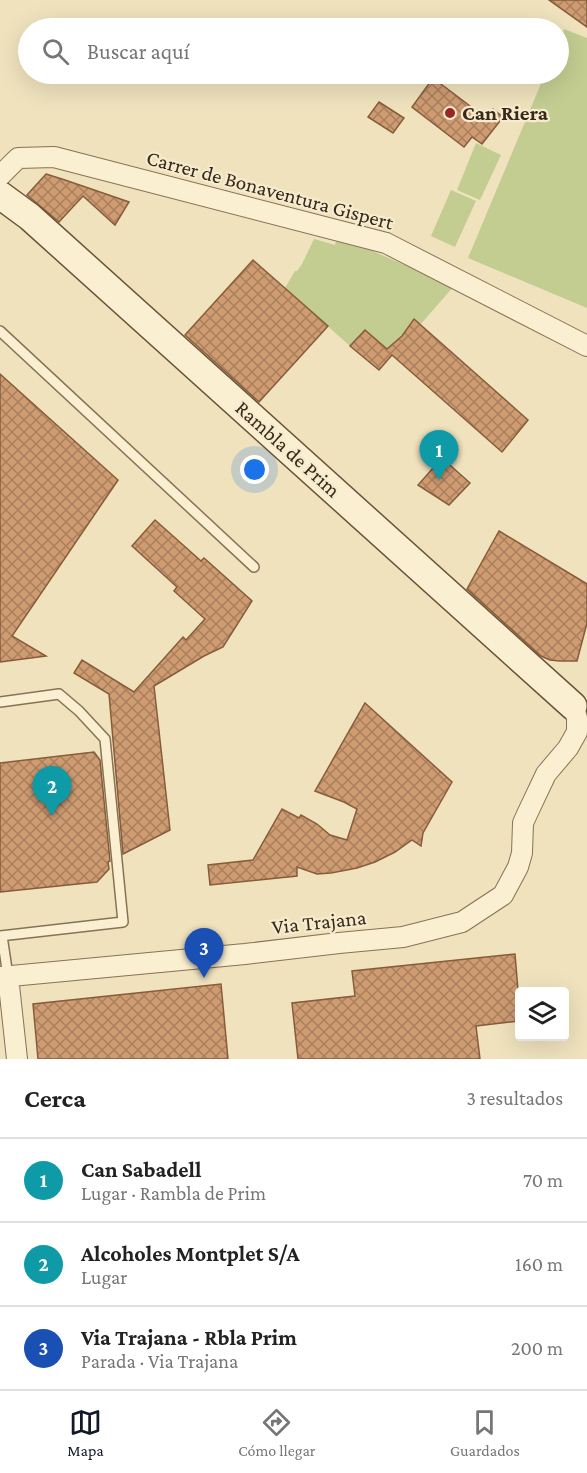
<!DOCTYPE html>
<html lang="es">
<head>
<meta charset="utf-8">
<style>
  :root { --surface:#fff; --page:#f6f6f6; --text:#222; --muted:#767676; --line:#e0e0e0; --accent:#111827 }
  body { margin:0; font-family:"Crimson Pro",serif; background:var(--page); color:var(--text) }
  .controls { position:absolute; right:18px; bottom:18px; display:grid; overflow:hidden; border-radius:6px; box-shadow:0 6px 24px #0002 }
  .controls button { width:54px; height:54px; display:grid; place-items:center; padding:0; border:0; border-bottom:2px solid var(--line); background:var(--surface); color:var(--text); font:30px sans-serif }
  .you { position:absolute; left:255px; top:470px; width:21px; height:21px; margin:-15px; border:4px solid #fff; border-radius:50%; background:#1a73e8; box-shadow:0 0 0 9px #1a73e833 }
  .badge { display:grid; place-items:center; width:39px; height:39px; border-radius:50%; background:var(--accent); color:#fff; font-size:20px; font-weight:700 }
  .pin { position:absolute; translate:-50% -50px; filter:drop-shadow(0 2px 3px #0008) }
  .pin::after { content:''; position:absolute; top:32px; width:21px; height:18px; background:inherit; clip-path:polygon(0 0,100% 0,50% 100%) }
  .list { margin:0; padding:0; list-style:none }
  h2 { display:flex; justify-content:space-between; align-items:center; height:78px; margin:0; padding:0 24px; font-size:26px }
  h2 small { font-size:20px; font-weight:400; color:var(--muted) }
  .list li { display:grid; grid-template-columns:39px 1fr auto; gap:18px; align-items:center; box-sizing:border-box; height:84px; padding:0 24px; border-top:2px solid var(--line) }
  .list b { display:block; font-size:22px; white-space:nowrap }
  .list p { margin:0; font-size:20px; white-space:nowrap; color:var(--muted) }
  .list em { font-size:20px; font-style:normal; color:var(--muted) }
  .icon { flex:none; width:33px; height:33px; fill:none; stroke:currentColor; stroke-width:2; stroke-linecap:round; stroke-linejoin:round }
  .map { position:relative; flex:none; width:587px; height:1059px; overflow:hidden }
  .search { position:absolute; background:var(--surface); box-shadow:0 6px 24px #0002; left:18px; right:18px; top:18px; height:66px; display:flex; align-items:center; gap:15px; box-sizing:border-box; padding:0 21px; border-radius:33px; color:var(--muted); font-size:22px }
  .sheet { height:330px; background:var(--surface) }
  nav { display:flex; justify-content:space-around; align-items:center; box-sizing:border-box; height:84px; border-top:2px solid var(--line); background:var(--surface); font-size:16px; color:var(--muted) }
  nav a { display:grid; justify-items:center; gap:3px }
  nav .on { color:var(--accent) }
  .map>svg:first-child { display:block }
  .green { fill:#c3cd91 }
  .building { fill:url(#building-cross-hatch); stroke:#875c3b; stroke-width:1.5 }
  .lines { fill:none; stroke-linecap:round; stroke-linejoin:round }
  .service-casing { stroke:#877256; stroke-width:12 }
  .minor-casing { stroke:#877256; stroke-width:22 }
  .secondary-casing { stroke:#695339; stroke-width:30 }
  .service { stroke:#faefd0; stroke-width:9 }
  .minor { stroke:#faefd0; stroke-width:20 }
  .secondary { stroke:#faefd0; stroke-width:27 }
  .poi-dot { fill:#982824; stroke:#f6eccd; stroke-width:2 }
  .labels { text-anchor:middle; stroke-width:4.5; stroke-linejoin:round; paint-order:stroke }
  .poi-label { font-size:21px; font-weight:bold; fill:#36291b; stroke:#f6eccd; text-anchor:start }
  .street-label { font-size:21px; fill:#36291b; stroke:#f6eccd }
</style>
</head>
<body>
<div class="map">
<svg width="587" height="1059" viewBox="0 0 587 1059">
  <defs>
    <pattern id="building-cross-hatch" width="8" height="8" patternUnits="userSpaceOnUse" patternTransform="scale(1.5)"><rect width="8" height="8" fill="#cf9c72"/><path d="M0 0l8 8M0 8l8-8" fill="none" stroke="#a97f5d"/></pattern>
  </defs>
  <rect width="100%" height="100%" fill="#efe2bd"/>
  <path class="green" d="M 564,29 L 587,38 L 587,308 L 468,258 L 545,74 L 558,74 L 559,42 Z
    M 476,143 L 501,155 L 480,200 L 457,190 Z
    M 451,190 L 476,201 L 455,247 L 431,236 Z
    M 338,236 L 414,269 L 417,267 L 454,286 L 420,325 L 414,319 L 402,336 L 387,349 L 365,330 L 350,346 L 285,288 L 295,271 L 297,271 L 302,264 L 314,239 L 335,245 Z"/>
  <path class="building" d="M 549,0 L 587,0 L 587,27 Z
    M 433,78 L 486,118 L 493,109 L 503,117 L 482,144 L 472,137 L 464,147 L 412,107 Z
    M 379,102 L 404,118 L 393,133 L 368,117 Z
    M 46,174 L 65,180 L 129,202 L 115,225 L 83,196 L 59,222 L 27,195 Z
    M 253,260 L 328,326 L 259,402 L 185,335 Z
    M 414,319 L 528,420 L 502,452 L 392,355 L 379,370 L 350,346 L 365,330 L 387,349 L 402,336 Z
    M 0,374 L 118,480 L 12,636 L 46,656 L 0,662 Z
    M 442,458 L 470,483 L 449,505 L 418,485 Z
    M 155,520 L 201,561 L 204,558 L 252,601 L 223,647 L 204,656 L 154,686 L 170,830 L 123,854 L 109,694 L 74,673 L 82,660 L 134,692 L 183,637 L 186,640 L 205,619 L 174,591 L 177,587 L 132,546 Z
    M 499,531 L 587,584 L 587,623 L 577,661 L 560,661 L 550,660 L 541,656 L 467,589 Z
    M 365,703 L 452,782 L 423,833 L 421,846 L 412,840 L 395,852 L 375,862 L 357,868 L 331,873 L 317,874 L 297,867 L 297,876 L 210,885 L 208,865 L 253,860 L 282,809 L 299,818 L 301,815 L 317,824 L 330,835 L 347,840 L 357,809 L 344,802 L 315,791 Z
    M 94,752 L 100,760 L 110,861 L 108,862 L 109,869 L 97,882 L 0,892 L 0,763 Z
    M 515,954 L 519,1002 L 519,1021 L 476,1026 L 480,1059 L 298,1059 L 292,1003 L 355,996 L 352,971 Z
    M 221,984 L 228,1059 L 38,1059 L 33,1004 Z"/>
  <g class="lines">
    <g class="service-casing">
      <path id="service" d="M 0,331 L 254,567
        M 0,702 L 59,694 L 79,711 L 105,739 L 123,922 L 0,936
        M 2,936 L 8,976"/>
    </g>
    <g class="minor-casing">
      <path id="minor" d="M 0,176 L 18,158 L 54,157 L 386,243 L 587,346
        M 8,976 L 17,1059
        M 0,977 L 245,954 L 339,943 L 403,937 L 462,922 L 503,895 L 518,867 L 522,853 L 523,823 L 528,812 L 546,774 L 568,748 L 577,732 L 577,718 L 573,706"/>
    </g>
    <g class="secondary-casing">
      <path id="secondary" d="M 0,195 L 30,217 L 573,706"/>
    </g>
    <use href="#service" class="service"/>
    <use href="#minor" class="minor"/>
    <use href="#secondary" class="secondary"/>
  </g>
  <circle class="poi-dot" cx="450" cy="113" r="6"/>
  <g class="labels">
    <g class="poi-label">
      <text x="462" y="120">Can Riera</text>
    </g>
    <g class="street-label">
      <text transform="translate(270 190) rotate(15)" y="7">Carrer de Bonaventura Gispert</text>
      <text transform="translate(288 449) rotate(42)" y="7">Rambla de Prim</text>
      <text transform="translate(319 922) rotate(-6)" y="7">Via Trajana</text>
    </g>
  </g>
</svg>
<div class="controls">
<button><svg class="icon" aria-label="layers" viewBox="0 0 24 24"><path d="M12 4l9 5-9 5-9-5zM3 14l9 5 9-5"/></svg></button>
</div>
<div class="you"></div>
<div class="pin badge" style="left:439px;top:480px;background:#0f9aa8">1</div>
<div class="pin badge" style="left:52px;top:816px;background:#0f9aa8">2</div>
<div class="pin badge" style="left:204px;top:978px;background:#1a4fb4">3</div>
<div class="search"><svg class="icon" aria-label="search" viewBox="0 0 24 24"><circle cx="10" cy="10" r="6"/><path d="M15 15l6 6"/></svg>Buscar aquí</div>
</div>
<section class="sheet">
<h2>Cerca<small>3 resultados</small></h2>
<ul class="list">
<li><span class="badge" style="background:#0f9aa8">1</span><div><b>Can Sabadell</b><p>Lugar · Rambla de Prim</p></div><em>70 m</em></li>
<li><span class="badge" style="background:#0f9aa8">2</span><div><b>Alcoholes Montplet S/A</b><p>Lugar</p></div><em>160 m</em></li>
<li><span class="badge" style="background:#1a4fb4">3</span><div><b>Via Trajana - Rbla Prim</b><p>Parada · Via Trajana</p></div><em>200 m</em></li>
</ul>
</section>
<nav>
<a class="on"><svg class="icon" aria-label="map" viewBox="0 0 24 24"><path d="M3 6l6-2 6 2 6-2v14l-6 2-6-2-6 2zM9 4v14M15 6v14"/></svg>Mapa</a>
<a><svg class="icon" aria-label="directions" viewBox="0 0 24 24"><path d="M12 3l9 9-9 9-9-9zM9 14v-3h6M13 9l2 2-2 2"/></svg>Cómo llegar</a>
<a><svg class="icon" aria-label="saved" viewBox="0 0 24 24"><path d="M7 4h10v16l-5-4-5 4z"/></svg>Guardados</a>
</nav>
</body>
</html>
